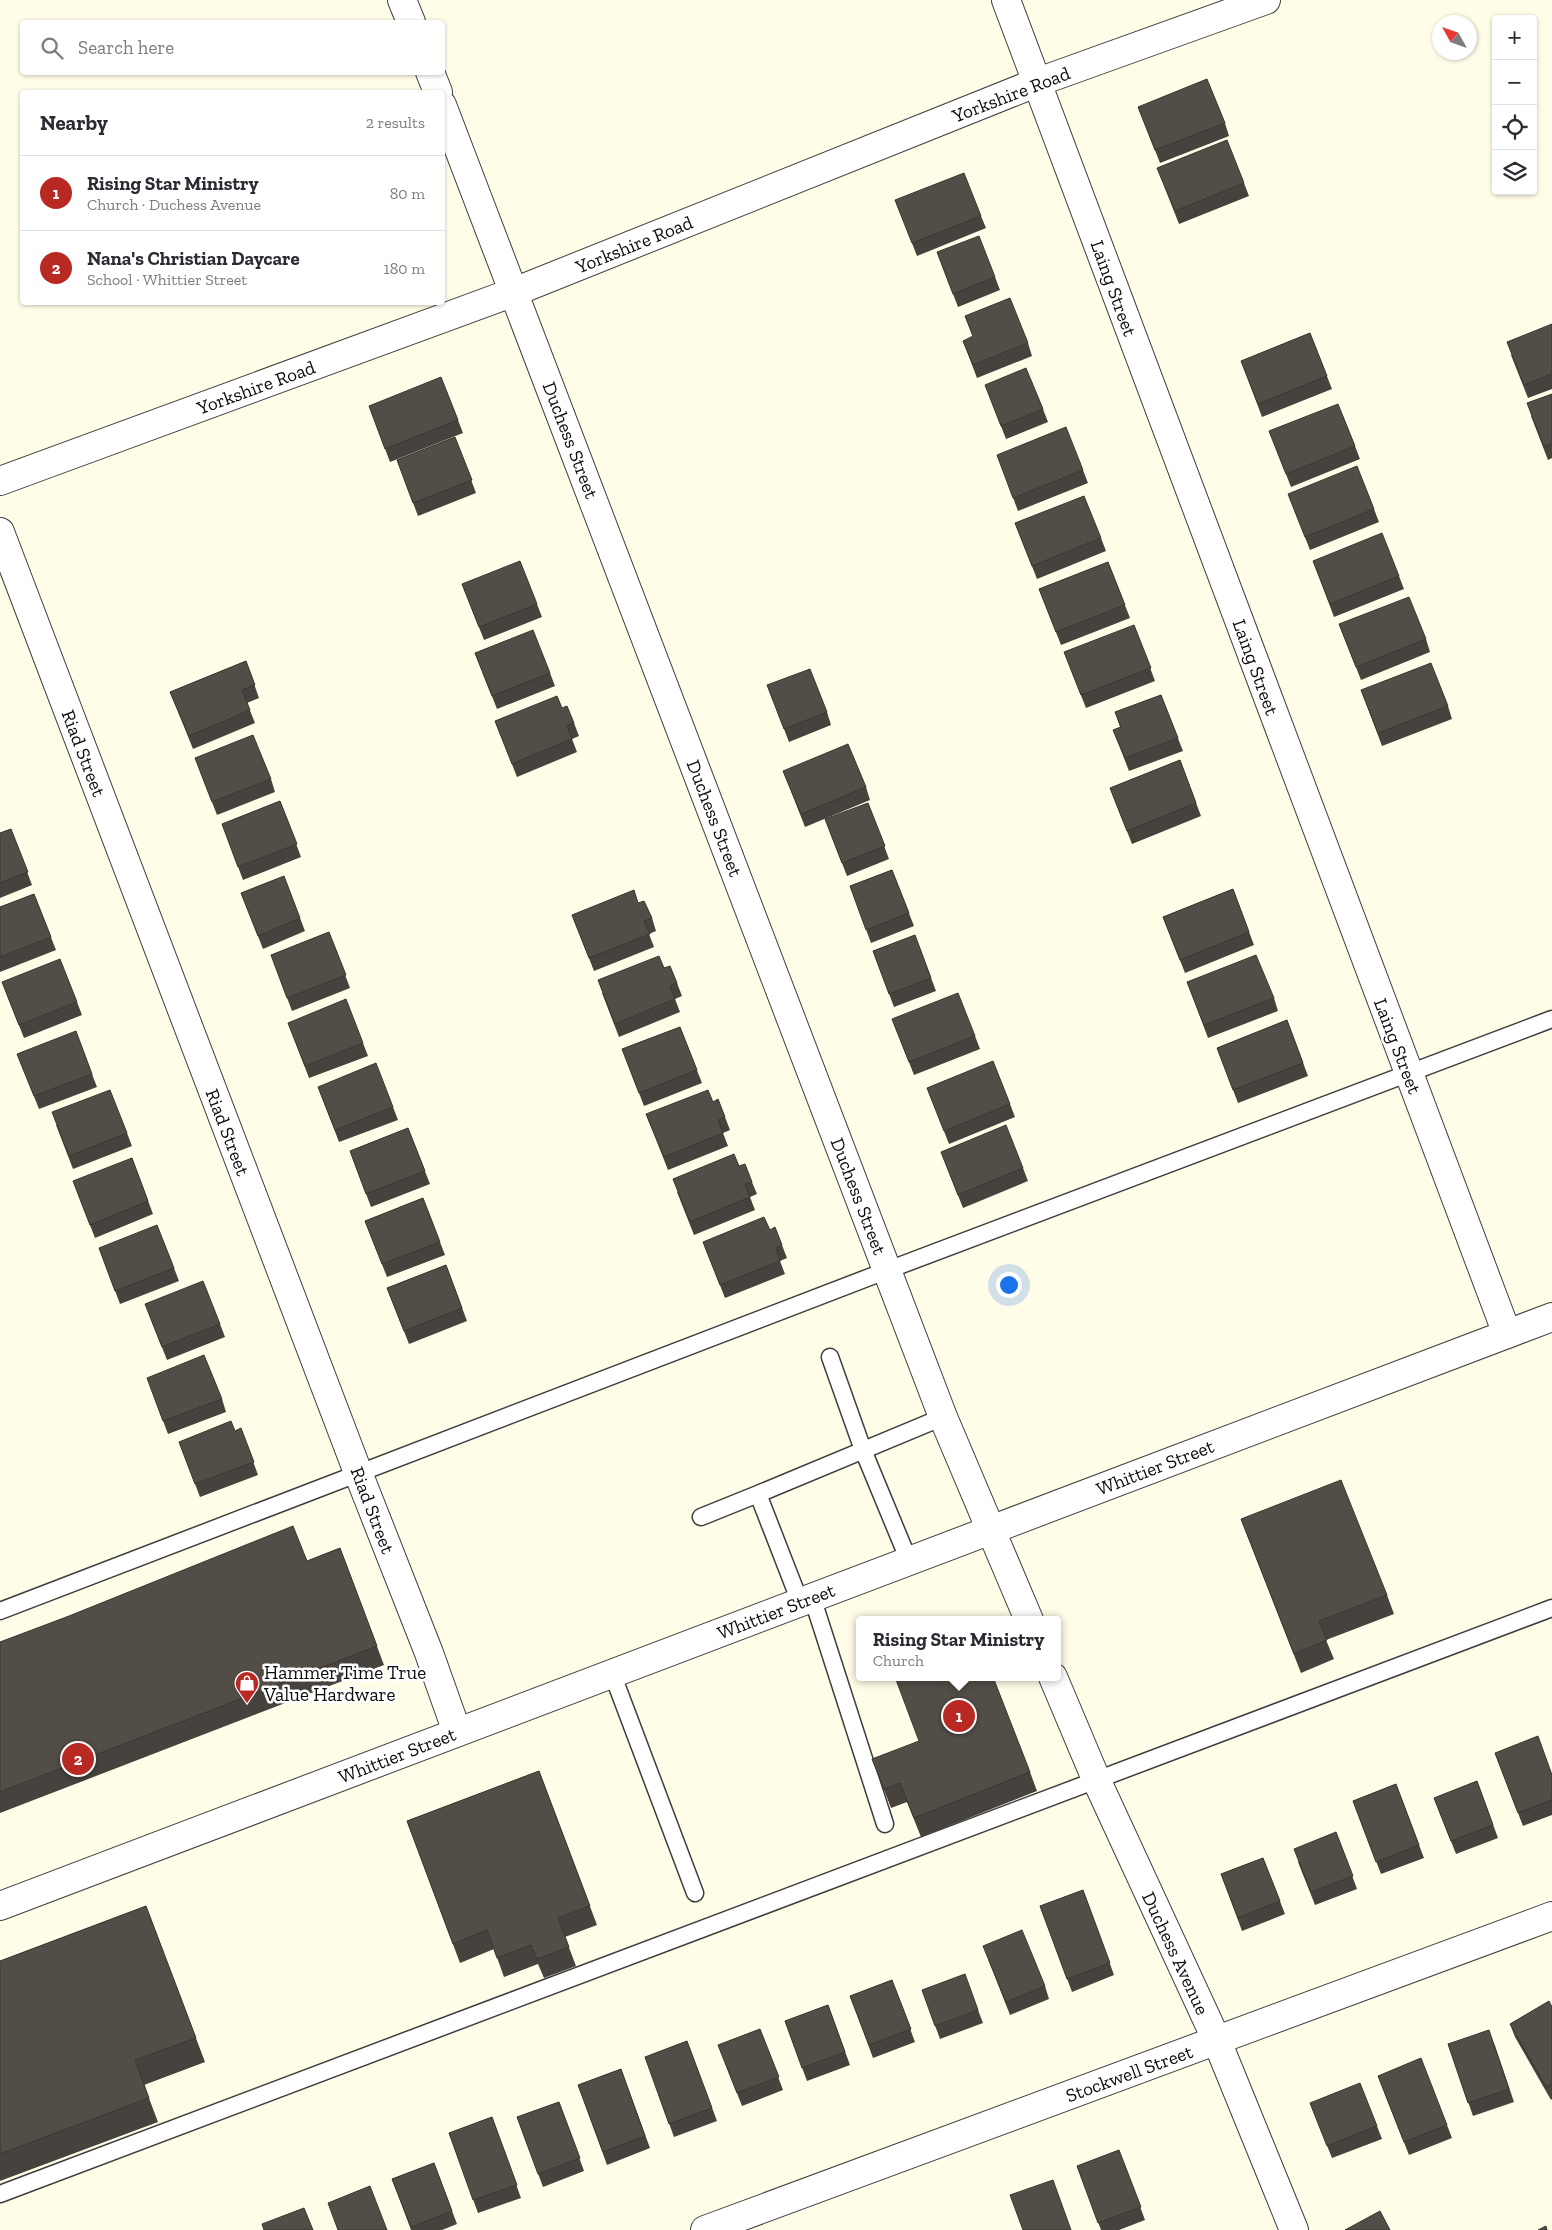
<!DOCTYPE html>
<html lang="en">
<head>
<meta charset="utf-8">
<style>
  :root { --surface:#fff; --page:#f2f2f3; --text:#2b2b33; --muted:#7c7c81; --line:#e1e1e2; --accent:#b92924 }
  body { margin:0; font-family:"Zilla Slab",serif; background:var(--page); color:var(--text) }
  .controls { position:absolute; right:15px; top:15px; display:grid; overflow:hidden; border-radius:5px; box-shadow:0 1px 4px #0004 }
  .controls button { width:45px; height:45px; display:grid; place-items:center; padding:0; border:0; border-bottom:1px solid var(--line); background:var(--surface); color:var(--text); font:25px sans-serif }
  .compass { position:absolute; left:1432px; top:15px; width:45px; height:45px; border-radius:50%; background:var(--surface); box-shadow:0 1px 4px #0004; rotate:310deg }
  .you { position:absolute; left:1008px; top:1284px; width:18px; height:18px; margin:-12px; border:4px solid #fff; border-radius:50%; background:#1a73e8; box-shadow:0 0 0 8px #1a73e833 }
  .badge { display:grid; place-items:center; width:32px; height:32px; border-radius:50%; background:var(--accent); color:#fff; font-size:16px; font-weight:700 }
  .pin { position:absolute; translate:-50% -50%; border:2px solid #fff; box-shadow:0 1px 5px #0006 }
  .popup { position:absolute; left:856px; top:1616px; width:205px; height:65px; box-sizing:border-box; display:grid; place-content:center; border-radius:5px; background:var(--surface); filter:drop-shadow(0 1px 4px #0005); font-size:16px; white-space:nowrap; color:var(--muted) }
  .popup b { font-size:19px; color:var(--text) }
  .popup::after { content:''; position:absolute; left:50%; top:100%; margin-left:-10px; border:10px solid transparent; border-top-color:var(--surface) }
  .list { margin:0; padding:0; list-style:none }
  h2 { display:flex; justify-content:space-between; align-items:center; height:65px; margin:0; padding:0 20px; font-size:21px }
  h2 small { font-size:16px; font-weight:400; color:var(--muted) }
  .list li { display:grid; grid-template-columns:32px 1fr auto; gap:15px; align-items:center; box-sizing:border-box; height:75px; padding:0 20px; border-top:1px solid var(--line) }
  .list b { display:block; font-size:19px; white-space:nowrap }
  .list p { margin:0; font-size:16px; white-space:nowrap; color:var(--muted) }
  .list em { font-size:16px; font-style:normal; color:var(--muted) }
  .icon { flex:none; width:28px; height:28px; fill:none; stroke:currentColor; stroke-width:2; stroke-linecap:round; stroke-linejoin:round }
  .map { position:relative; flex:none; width:1552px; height:2230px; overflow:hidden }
  .search { position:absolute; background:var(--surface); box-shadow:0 1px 4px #0004; left:20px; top:20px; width:425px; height:55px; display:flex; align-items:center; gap:12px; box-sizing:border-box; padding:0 18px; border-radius:5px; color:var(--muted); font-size:19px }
  .panel { position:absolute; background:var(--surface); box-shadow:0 1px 4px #0004; left:20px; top:90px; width:425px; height:215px; border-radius:5px }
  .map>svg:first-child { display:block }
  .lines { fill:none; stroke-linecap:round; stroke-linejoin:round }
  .service-casing { stroke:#3e3e3e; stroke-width:19 }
  .minor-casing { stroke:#3e3e3e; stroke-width:30 }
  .tertiary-casing { stroke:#3e3e3e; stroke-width:30 }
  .service { stroke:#fff; stroke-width:16 }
  .minor { stroke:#fff; stroke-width:28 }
  .tertiary { stroke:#fff; stroke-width:28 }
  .wall { fill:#47423d }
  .building { fill:#534d47; stroke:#3a3632 }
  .labels { text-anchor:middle; stroke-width:5; stroke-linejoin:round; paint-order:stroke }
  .street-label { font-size:19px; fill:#0b0b0b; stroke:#fff }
  .poi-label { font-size:19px; fill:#0b0b0b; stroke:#fff; text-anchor:start }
</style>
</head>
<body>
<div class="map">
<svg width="1552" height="2230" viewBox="0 0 1552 2230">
  <rect width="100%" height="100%" fill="#fffce8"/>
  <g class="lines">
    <g class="service-casing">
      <path id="service" d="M 830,1357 L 863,1450 L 909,1561
        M 701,1517 L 758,1494
        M 812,1597 L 885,1824
        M 800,1602 L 758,1494 L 943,1417
        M 0,1611 L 888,1270 L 1552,1019
        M 612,1673 L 695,1893
        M 0,2194 L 1552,1608"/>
    </g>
    <g class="minor-casing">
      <path id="minor" d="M 402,0 L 411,22
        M 1006,0 L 1507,1334
        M 430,72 L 438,92
        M 442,105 L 943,1417 L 1029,1620
        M 0,481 L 514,292 L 1038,82 L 1266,0
        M 0,532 L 359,1475 L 429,1653 L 457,1732
        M 1053,1677 L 1096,1779 L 1217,2041 L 1294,2230
        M 705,2230 L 1552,1916"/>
    </g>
    <g class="tertiary-casing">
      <path id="tertiary" d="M 0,1906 L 1552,1317"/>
    </g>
    <use href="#service" class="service"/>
    <use href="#minor" class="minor"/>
    <use href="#tertiary" class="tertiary"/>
  </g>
  <path class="wall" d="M 1138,107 L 1225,123 L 1229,136 L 1160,163 Z
    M 1157,168 L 1244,183 L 1249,196 L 1179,224 Z
    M 895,200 L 981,216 L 986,228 L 917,256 Z
    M 937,252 L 995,277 L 1000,290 L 958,307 Z
    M 965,316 L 1028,343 L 1032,356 L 977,378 L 963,341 L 973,337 Z
    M 1552,324 L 1552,389 L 1528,398 L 1511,355 Z
    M 1310,333 L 1332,389 L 1262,417 L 1241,361 Z
    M 985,385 L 1043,409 L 1048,422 L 1006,439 Z
    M 1552,394 L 1552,458 L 1548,460 L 1531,416 Z
    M 369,406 L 458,420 L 463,433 L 390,462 Z
    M 1269,431 L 1355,446 L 1360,459 L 1291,487 Z
    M 455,437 L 476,493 L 418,516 L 397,460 Z
    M 997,455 L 1083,470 L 1088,483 L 1018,511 Z
    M 1288,494 L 1374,509 L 1379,522 L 1310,550 Z
    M 1015,523 L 1101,538 L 1106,551 L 1037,579 Z
    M 1313,561 L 1399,576 L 1404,589 L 1334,617 Z
    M 1108,562 L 1130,618 L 1061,645 L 1039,589 Z
    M 462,584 L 537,604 L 542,617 L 484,640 Z
    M 1339,624 L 1426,639 L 1430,652 L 1361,680 Z
    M 1134,625 L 1155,681 L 1086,708 L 1069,665 Z
    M 475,653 L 550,673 L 555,686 L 497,709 Z
    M 246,661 L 259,698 L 247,703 L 255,723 L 193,749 L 170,692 Z
    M 1361,690 L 1448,706 L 1452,719 L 1382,746 Z
    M 1161,695 L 1183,751 L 1129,771 L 1113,730 L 1120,727 L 1115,712 Z
    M 772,698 L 827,712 L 831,725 L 789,742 Z
    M 562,708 L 574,723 L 579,736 L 572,739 L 577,752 L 517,777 L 495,721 Z
    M 1180,760 L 1201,816 L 1132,844 L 1110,788 Z
    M 200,771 L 271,779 L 275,792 L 217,815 Z
    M 783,771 L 866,787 L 870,800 L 805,827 Z
    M 280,801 L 301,857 L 243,880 L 222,824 Z
    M 868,803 L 889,859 L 847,876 L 830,832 Z
    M 11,829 L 32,885 L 0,898 L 0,833 Z
    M 892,870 L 914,926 L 871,943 L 850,886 Z
    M 1233,889 L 1254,945 L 1185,973 L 1163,917 Z
    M 241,893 L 300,918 L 305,931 L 263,949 Z
    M 34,894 L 56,950 L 0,972 L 0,907 Z
    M 638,903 L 652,918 L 656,931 L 649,934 L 654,947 L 594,971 L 572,915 Z
    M 329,932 L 350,988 L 292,1011 L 271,955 Z
    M 915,935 L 936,991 L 894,1007 L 873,951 Z
    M 664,968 L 677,983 L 682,996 L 675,999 L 680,1012 L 619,1037 L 602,993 Z
    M 1187,982 L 1274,998 L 1278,1011 L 1208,1038 Z
    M 7,995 L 77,1002 L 82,1015 L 24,1038 Z
    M 892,1019 L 975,1036 L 980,1049 L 914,1075 Z
    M 1287,1020 L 1308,1076 L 1238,1103 L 1217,1048 Z
    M 288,1023 L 363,1043 L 368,1056 L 309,1078 Z
    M 680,1027 L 702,1083 L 644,1106 L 622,1049 Z
    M 17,1054 L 92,1074 L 97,1087 L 39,1109 Z
    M 318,1087 L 393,1107 L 398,1120 L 339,1142 Z
    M 927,1088 L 1010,1104 L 1015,1117 L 949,1144 Z
    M 718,1099 L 730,1130 L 723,1133 L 728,1146 L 668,1170 L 646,1114 L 713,1102 Z
    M 56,1125 L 127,1133 L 132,1146 L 73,1169 Z
    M 408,1128 L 430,1184 L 371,1207 L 350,1151 Z
    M 941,1152 L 1023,1168 L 1028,1181 L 963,1208 Z
    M 132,1158 L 153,1214 L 95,1238 L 78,1194 Z
    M 739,1166 L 752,1182 L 757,1194 L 750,1197 L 755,1210 L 694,1235 L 677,1192 Z
    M 423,1198 L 445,1255 L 387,1277 L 365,1221 Z
    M 775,1227 L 787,1258 L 780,1261 L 785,1274 L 725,1298 L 703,1242 L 770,1230 Z
    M 99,1248 L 174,1268 L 179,1281 L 120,1304 Z
    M 446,1265 L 467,1321 L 409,1344 L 387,1288 Z
    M 150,1317 L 220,1324 L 225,1337 L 167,1360 Z
    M 147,1378 L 222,1399 L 226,1412 L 168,1434 Z
    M 241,1428 L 258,1475 L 200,1497 L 179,1442 L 235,1431 Z
    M 1241,1519 L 1387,1595 L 1394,1614 L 1326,1640 L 1334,1659 L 1301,1673 Z
    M 340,1548 L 384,1665 L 0,1813 L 0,1642 L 307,1561 Z
    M 1495,1753 L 1552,1775 L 1552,1815 L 1523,1826 Z
    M 872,1759 L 1030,1772 L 1037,1791 L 921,1837 L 907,1802 L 891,1808 Z
    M 539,1771 L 597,1925 L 565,1937 L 576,1966 L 544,1978 L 538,1964 L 504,1977 L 494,1949 L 460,1963 L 407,1821 Z
    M 1477,1781 L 1498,1838 L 1456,1854 L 1434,1798 Z
    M 1396,1784 L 1424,1858 L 1381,1874 L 1353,1801 Z
    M 1336,1832 L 1357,1889 L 1315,1905 L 1298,1862 Z
    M 1263,1858 L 1285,1914 L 1242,1931 L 1221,1874 Z
    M 1083,1890 L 1114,1975 L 1072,1992 L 1040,1906 Z
    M 146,1906 L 205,2062 L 144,2085 L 158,2122 L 0,2181 L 0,1961 Z
    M 988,1959 L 1045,1986 L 1049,1999 L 1010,2015 Z
    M 892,1980 L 915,2042 L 873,2058 L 850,1996 Z
    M 922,1990 L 978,2010 L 983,2023 L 940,2039 Z
    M 828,2005 L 850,2065 L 807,2081 L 785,2021 Z
    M 1552,2007 L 1552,2099 L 1551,2100 L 1515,2037 L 1510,2024 Z
    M 760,2029 L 783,2090 L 742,2106 L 718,2045 Z
    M 687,2041 L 717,2121 L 674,2137 L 645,2057 Z
    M 1494,2043 L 1514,2102 L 1473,2116 L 1448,2044 Z
    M 621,2069 L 650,2148 L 607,2165 L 578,2085 Z
    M 1383,2089 L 1447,2125 L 1452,2138 L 1409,2155 Z
    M 559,2102 L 584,2171 L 543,2187 L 517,2117 Z
    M 1310,2103 L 1377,2126 L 1382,2139 L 1332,2158 Z
    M 492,2117 L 521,2198 L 478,2213 L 449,2133 Z
    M 1119,2150 L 1145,2220 L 1119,2230 L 1101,2230 L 1077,2166 Z
    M 434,2163 L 457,2224 L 442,2230 L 411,2230 L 392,2179 Z"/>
  <path class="building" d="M 1207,79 L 1225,123 L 1155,150 L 1138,107 Z
    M 1227,140 L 1244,183 L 1175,211 L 1157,168 Z
    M 964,173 L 981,216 L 912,243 L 895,200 Z
    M 979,236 L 995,277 L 953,294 L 937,252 Z
    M 1010,298 L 1028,343 L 973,365 L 963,341 L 973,336 L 965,316 Z
    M 1552,324 L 1552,374 L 1524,385 L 1507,342 Z
    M 1310,333 L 1327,376 L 1258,404 L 1241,361 Z
    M 1026,368 L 1043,409 L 1001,426 L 985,385 Z
    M 441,377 L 458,420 L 385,449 L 369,406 Z
    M 1552,394 L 1552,444 L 1544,447 L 1527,403 Z
    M 1338,404 L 1355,446 L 1286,474 L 1269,431 Z
    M 1066,427 L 1083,470 L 1013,498 L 997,455 Z
    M 455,437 L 472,480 L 413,503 L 397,460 Z
    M 1357,466 L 1374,509 L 1305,537 L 1288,494 Z
    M 1084,496 L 1101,538 L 1032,566 L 1015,523 Z
    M 1382,533 L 1399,576 L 1330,604 L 1313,561 Z
    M 520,561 L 537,604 L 479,627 L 462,584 Z
    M 1108,562 L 1125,605 L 1056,632 L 1039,589 Z
    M 1409,597 L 1426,639 L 1356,667 L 1339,624 Z
    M 1134,625 L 1151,668 L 1081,695 L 1064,652 Z
    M 533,630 L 550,673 L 492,696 L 475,653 Z
    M 246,661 L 255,685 L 242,690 L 250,710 L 189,736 L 170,692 Z
    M 1431,663 L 1448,706 L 1378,733 L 1361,690 Z
    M 810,669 L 827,712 L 784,729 L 767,685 Z
    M 1161,695 L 1178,738 L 1125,758 L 1113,730 L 1121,727 L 1115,712 Z
    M 557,696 L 562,708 L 567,706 L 574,723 L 567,726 L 572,739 L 512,764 L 495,721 Z
    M 253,735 L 271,779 L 212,802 L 195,758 Z
    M 848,744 L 866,787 L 801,814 L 783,771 Z
    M 1180,760 L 1196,803 L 1127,831 L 1110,788 Z
    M 280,801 L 297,844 L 238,867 L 222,824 Z
    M 868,803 L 885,846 L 842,863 L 825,819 Z
    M 11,829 L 28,872 L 0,883 L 0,833 Z
    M 892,870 L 909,913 L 866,930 L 850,886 Z
    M 284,876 L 300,918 L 258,936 L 241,893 Z
    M 1233,889 L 1249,932 L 1180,960 L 1163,917 Z
    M 634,890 L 638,903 L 644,901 L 652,918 L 644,921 L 650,934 L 589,958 L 572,915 Z
    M 34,894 L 51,937 L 0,957 L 0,907 Z
    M 329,932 L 346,975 L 287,998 L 271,955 Z
    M 915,935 L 931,978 L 889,994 L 873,951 Z
    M 1256,955 L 1274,998 L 1204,1025 L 1187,982 Z
    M 659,956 L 664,968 L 670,966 L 677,983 L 670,986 L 675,999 L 615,1024 L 598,980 Z
    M 60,959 L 77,1002 L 19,1025 L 2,982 Z
    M 958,993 L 975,1036 L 909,1062 L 892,1019 Z
    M 346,999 L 363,1043 L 305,1066 L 288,1023 Z
    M 1287,1020 L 1303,1063 L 1233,1090 L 1217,1048 Z
    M 680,1027 L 697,1070 L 639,1093 L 622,1049 Z
    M 76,1031 L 92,1074 L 34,1096 L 17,1054 Z
    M 993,1061 L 1010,1104 L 944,1131 L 927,1088 Z
    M 376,1063 L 393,1107 L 335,1130 L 318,1087 Z
    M 110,1090 L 127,1133 L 69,1156 L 52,1112 Z
    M 708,1090 L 713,1102 L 718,1099 L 725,1117 L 718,1120 L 723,1133 L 664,1157 L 646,1114 Z
    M 1006,1125 L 1023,1168 L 958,1195 L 941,1152 Z
    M 408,1128 L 425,1171 L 366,1194 L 350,1151 Z
    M 734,1154 L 739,1166 L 745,1164 L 752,1182 L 745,1184 L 750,1197 L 690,1222 L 673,1179 Z
    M 132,1158 L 148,1201 L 90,1225 L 73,1181 Z
    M 423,1198 L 440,1242 L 382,1264 L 365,1221 Z
    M 764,1217 L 770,1230 L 775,1227 L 782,1245 L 776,1248 L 780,1261 L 720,1285 L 703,1242 Z
    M 157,1225 L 174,1268 L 115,1291 L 99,1248 Z
    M 446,1265 L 462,1308 L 404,1331 L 387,1288 Z
    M 203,1281 L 220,1324 L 162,1347 L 145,1304 Z
    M 204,1355 L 222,1399 L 163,1421 L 147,1378 Z
    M 231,1421 L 235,1431 L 241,1428 L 254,1462 L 195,1484 L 179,1442 Z
    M 1341,1480 L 1387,1595 L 1319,1621 L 1327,1640 L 1294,1654 L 1241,1519 Z
    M 293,1526 L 307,1561 L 340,1548 L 377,1646 L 0,1792 L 0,1642 L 69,1616 Z
    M 895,1677 L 993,1677 L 1030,1772 L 914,1818 L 900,1783 L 884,1789 L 872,1759 L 919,1741 Z
    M 1538,1736 L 1552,1775 L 1552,1800 L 1518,1813 L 1495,1753 Z
    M 539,1771 L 590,1906 L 558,1918 L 569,1947 L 537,1959 L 531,1945 L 497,1958 L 487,1930 L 453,1944 L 407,1821 Z
    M 1477,1781 L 1493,1825 L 1451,1841 L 1434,1798 Z
    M 1396,1784 L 1419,1845 L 1376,1862 L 1353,1801 Z
    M 1336,1832 L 1353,1876 L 1311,1892 L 1294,1849 Z
    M 1263,1858 L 1280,1901 L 1238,1918 L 1221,1874 Z
    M 1083,1890 L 1110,1963 L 1067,1979 L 1040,1906 Z
    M 146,1906 L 196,2038 L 135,2060 L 149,2098 L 0,2154 L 0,1961 Z
    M 1022,1930 L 1045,1986 L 1006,2002 L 983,1946 Z
    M 965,1974 L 978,2010 L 935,2026 L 922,1990 Z
    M 892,1980 L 911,2029 L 869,2045 L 850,1996 Z
    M 1549,2001 L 1552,2007 L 1552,2084 L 1546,2087 L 1510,2024 Z
    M 828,2005 L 845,2052 L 802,2068 L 785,2021 Z
    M 760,2029 L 779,2077 L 737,2093 L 718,2045 Z
    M 1489,2030 L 1509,2089 L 1468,2103 L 1448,2044 Z
    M 687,2041 L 712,2108 L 669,2124 L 645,2057 Z
    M 1421,2058 L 1447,2125 L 1404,2142 L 1378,2076 Z
    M 621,2069 L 645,2136 L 603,2152 L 578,2085 Z
    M 1360,2083 L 1377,2126 L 1327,2146 L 1310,2103 Z
    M 559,2102 L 580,2158 L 538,2174 L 517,2117 Z
    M 492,2117 L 517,2185 L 473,2200 L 449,2133 Z
    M 1119,2150 L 1141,2207 L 1098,2223 L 1077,2166 Z
    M 434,2163 L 452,2211 L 411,2227 L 392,2179 Z
    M 1053,2180 L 1071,2230 L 1023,2230 L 1010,2195 Z
    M 370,2186 L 387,2230 L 338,2230 L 328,2203 Z
    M 304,2208 L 313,2230 L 264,2230 L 262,2224 Z
    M 1380,2211 L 1390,2230 L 1345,2230 Z
    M 1546,2226 L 1547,2230 L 1538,2230 Z"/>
  <defs>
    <g id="shop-pin" transform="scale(1.25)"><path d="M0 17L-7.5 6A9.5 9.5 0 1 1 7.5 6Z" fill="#b92924" stroke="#fff"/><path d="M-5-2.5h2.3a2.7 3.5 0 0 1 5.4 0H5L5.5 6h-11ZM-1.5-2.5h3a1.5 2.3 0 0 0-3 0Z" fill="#fff"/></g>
  </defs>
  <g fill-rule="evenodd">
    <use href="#shop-pin" x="247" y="1683"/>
  </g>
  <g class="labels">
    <g class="street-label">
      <text transform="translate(1011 94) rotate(-21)" y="7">Yorkshire Road</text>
      <text transform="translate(634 244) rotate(-22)" y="7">Yorkshire Road</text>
      <text transform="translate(1114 288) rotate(70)" y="7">Laing Street</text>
      <text transform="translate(256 387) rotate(-20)" y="7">Yorkshire Road</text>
      <text transform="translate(571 440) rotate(69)" y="7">Duchess Street</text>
      <text transform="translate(1256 667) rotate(70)" y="7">Laing Street</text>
      <text transform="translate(84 753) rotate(69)" y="7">Riad Street</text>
      <text transform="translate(715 818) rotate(69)" y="7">Duchess Street</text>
      <text transform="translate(1398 1046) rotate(69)" y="7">Laing Street</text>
      <text transform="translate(228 1132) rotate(69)" y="7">Riad Street</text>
      <text transform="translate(859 1196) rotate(69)" y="7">Duchess Street</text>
      <text transform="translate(1155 1467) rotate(-21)" y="7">Whittier Street</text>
      <text transform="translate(373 1510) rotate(69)" y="7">Riad Street</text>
      <text transform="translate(776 1611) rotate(-21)" y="7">Whittier Street</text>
      <text transform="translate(397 1755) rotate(-21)" y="7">Whittier Street</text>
      <text transform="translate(1176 1953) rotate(65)" y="7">Duchess Avenue</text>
      <text transform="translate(1129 2073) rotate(-20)" y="7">Stockwell Street</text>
    </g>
    <g class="poi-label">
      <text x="264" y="1679">Hammer Time True<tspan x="264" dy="22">Value Hardware</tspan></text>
    </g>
  </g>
</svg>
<div class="controls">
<button>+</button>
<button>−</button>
<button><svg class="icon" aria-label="locate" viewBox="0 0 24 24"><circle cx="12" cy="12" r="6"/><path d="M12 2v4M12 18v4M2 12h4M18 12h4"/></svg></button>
<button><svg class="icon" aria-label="layers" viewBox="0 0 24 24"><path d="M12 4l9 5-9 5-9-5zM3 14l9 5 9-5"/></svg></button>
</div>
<svg class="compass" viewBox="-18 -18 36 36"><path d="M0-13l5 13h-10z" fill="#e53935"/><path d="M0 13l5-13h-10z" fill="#7c7c81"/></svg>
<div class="you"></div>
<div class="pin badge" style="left:959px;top:1716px">1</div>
<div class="popup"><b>Rising Star Ministry</b>Church</div>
<div class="pin badge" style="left:78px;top:1759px">2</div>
<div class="search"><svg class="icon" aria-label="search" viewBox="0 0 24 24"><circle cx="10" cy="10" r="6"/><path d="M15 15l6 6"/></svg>Search here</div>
<section class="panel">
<h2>Nearby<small>2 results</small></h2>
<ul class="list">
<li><span class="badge">1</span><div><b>Rising Star Ministry</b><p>Church · Duchess Avenue</p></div><em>80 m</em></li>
<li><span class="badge">2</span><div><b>Nana's Christian Daycare</b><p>School · Whittier Street</p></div><em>180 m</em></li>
</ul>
</section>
</div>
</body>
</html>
